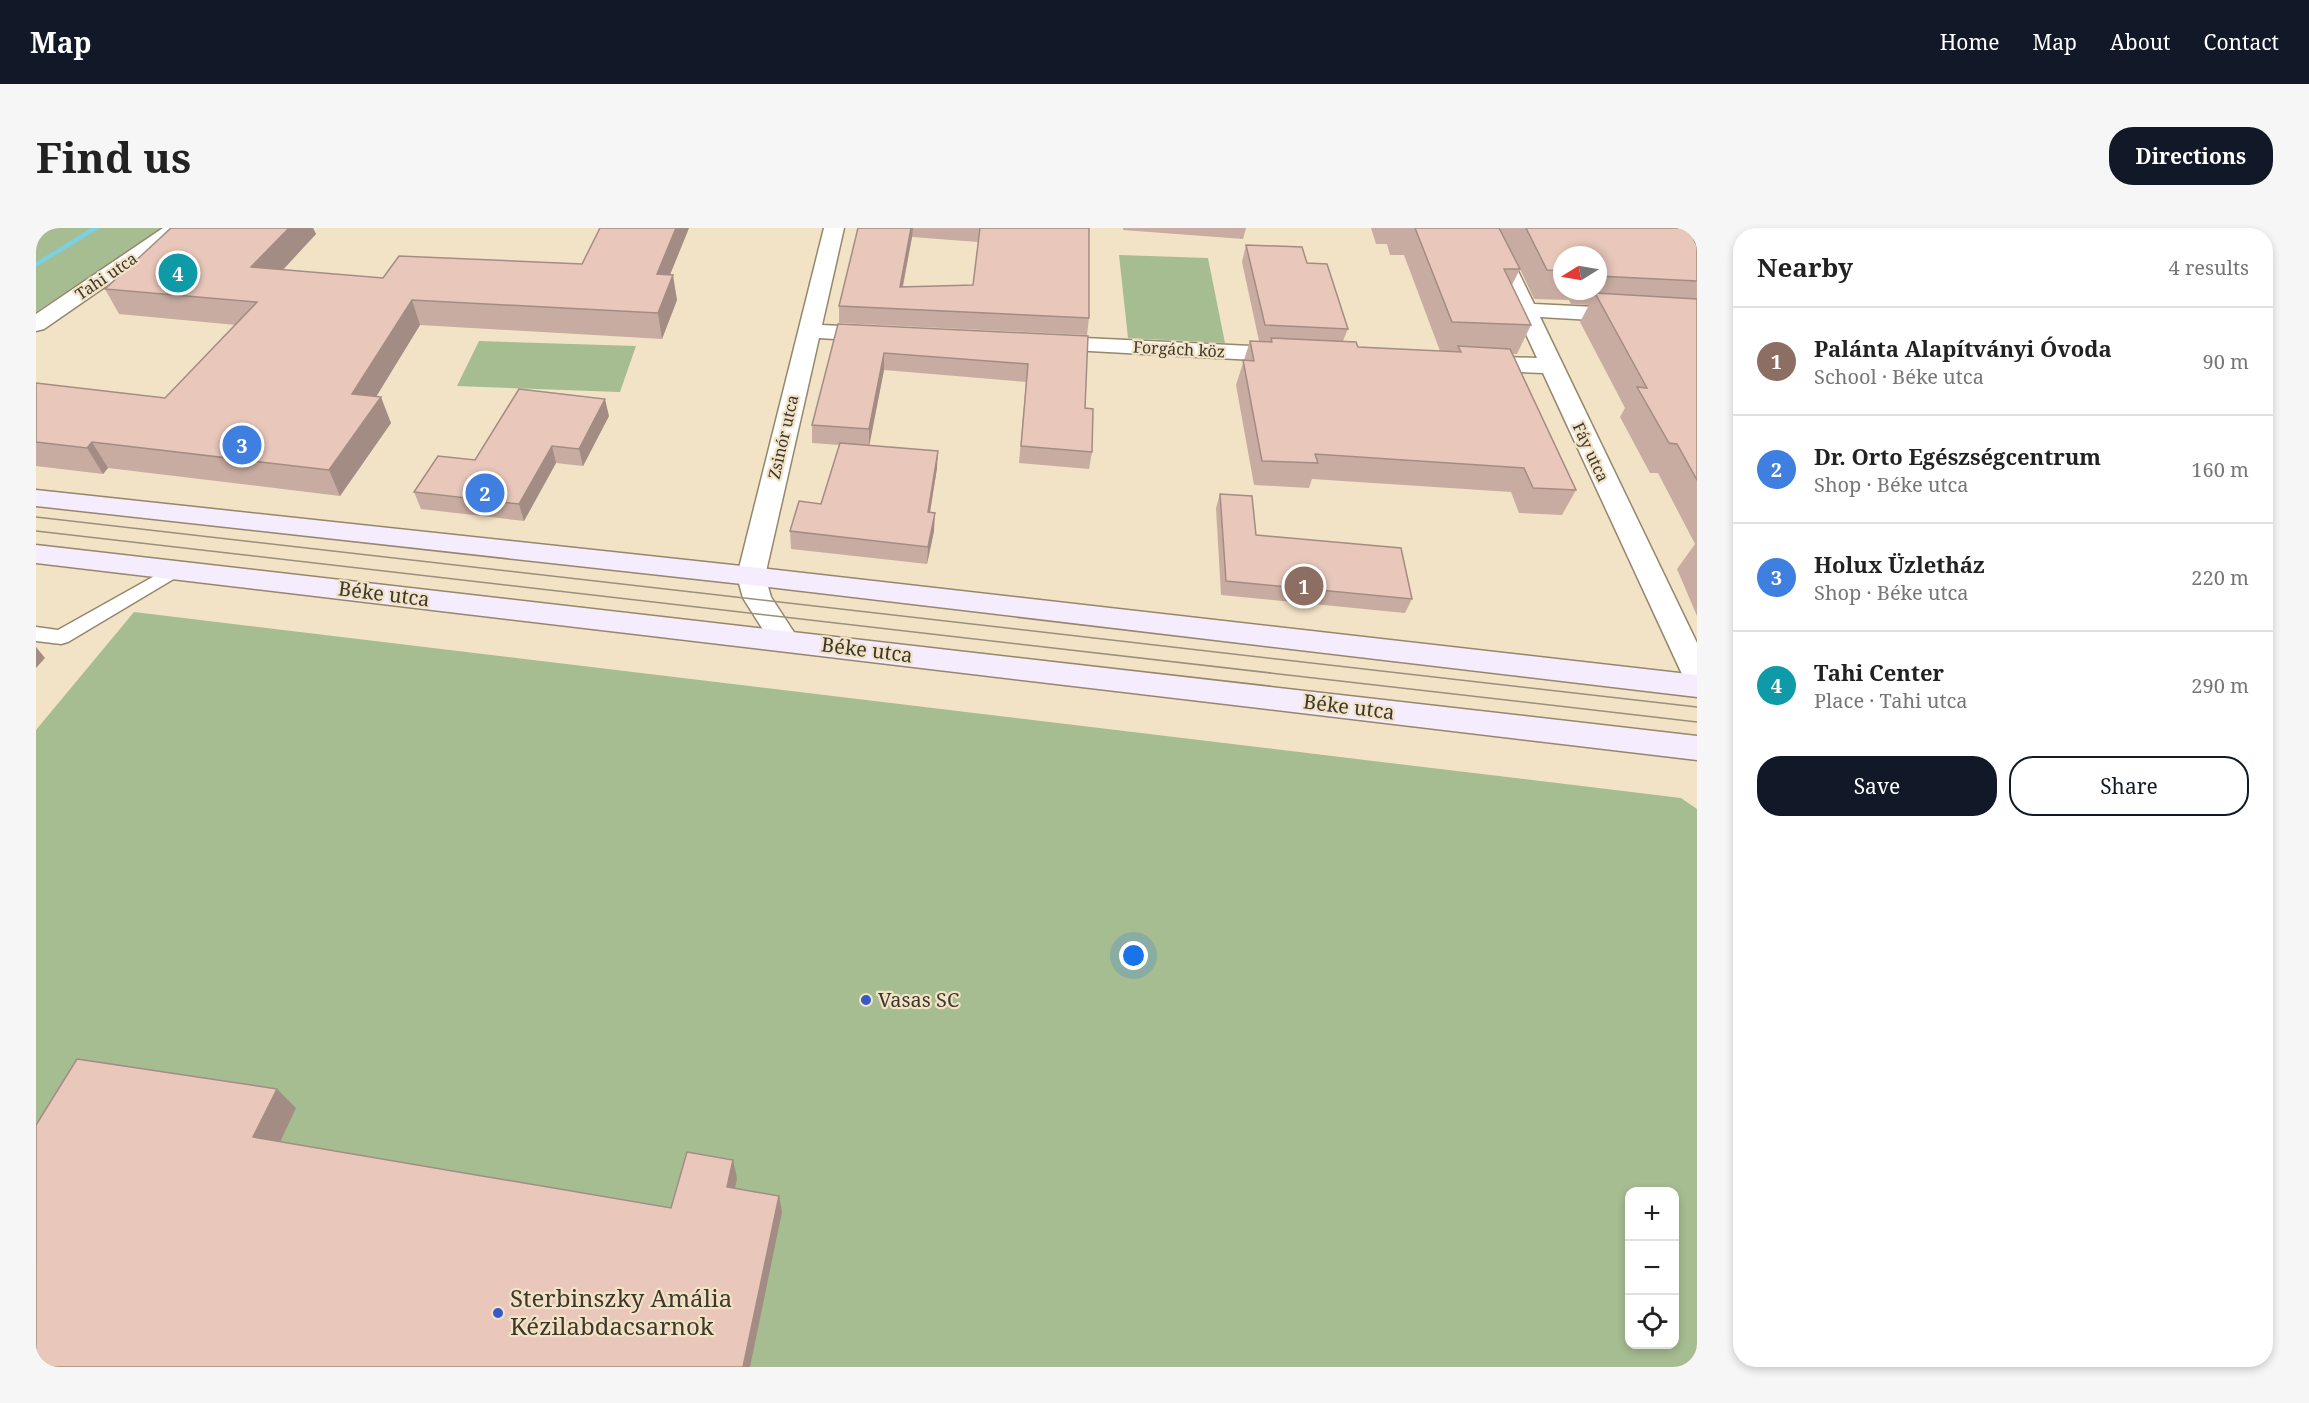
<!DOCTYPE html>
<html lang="en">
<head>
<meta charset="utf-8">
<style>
  :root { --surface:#fff; --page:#f6f6f6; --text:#222; --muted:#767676; --line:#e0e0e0; --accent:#111827 }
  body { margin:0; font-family:"Noto Serif",serif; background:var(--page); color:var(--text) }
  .controls { position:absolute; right:18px; bottom:18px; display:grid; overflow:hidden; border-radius:12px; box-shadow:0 3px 9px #0003 }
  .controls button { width:54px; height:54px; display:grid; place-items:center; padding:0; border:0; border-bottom:2px solid var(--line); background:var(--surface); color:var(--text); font:30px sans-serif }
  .compass { position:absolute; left:1517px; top:18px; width:54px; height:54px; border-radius:50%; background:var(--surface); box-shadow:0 3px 9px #0003; rotate:259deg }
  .you { position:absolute; left:1098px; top:728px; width:21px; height:21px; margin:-15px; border:4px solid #fff; border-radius:50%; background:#1a73e8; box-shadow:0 0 0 9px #1a73e833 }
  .badge { display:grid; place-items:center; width:39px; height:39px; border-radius:50%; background:var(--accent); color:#fff; font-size:20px; font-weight:700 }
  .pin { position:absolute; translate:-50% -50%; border:3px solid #fff; box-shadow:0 2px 6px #0006 }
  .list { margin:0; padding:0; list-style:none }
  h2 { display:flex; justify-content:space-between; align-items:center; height:78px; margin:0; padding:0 24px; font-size:26px }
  h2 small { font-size:20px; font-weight:400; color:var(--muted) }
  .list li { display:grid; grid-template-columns:39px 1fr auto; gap:18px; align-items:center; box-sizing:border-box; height:108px; padding:0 24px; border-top:2px solid var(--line) }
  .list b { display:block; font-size:22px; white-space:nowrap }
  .list p { margin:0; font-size:20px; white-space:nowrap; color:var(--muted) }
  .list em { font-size:20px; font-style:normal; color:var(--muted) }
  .actions { display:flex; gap:12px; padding:18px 24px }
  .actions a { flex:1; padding:14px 0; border:2px solid var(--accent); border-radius:24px; text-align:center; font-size:21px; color:var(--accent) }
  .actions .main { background:var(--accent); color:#fff }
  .icon { flex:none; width:33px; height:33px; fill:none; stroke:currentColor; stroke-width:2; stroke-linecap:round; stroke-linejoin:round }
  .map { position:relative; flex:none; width:1661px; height:1139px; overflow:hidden; border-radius:24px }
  header { display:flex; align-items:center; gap:36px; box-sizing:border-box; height:84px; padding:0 30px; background:var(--accent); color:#fff }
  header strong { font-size:28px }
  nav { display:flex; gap:33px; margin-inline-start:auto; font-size:21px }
  .intro { display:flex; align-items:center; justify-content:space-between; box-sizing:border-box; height:144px; padding:0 36px }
  h1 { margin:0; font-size:42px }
  .button { padding:15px 27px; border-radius:24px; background:var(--accent); color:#fff; font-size:21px; font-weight:700 }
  main { display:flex; gap:36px; padding:0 36px }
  aside { flex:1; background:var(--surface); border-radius:24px; box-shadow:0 3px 9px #0003 }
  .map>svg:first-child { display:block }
  .green { fill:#a6bc91; fill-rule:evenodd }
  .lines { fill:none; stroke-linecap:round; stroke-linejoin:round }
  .stream { fill:#7bd1e0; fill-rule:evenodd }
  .service-casing { stroke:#95866c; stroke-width:3 }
  .minor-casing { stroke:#95866c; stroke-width:3 }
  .secondary-casing { stroke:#95866c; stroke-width:3 }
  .service { fill:#fff; fill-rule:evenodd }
  .minor { fill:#fff; fill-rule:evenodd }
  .secondary { fill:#f5ecfe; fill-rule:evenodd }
  .tram { stroke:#9a8f7b; stroke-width:1.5 }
  .wall { fill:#c8aca1; fill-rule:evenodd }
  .shaded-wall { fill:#a38c83 }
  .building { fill:#e9c8bb; stroke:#a38c83; stroke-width:1.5 }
  .poi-dot { fill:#3758c9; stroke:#f2e3c6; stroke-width:2 }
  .labels { text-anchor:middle; stroke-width:4.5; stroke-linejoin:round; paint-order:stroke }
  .far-street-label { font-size:16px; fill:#3d372c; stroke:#f2e3c6 }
  .street-label { font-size:20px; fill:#3d372c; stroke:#f2e3c6 }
  .poi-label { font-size:20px; fill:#3d372c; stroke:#f2e3c6; text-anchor:start }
  .near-poi-label { font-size:24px; fill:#3d372c; stroke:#f2e3c6; text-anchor:start }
</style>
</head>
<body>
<header>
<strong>Map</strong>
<nav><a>Home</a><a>Map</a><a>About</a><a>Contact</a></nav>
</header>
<div class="intro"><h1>Find us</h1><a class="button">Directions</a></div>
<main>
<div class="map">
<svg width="1661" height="1139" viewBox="0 0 1661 1139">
  <rect width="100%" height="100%" fill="#f2e3c6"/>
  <path class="green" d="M 0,0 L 128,0 L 0,84 Z
    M 1083,27 L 1172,30 L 1189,115 L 1092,110 Z
    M 443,113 L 600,118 L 584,164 L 421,158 Z
    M 98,384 L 1645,570 L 1661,581 L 1661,1139 L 0,1139 L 0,502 ZM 1594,964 L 1638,964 L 1638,1116 L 1594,1116 Z"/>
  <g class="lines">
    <path class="stream" d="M 55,0 L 64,0 L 0,39 L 0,34 Z"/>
    <g class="service-casing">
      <path id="service" d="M 140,336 L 146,338 L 149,342 L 146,346 L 32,414 L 25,416 L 0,413 L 0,399 L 22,402 Z"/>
    </g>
    <g class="minor-casing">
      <path id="minor" d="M 127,0 L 151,0 L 148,4 L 8,101 L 0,103 L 0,86 Z
        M 788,0 L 808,0 L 786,97 L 845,100 L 853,102 L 856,107 L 853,112 L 845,114 L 783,110 L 729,348 L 735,369 L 763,412 L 758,419 L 748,422 L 738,419 L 707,370 L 701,348 Z
        M 1441,0 L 1461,0 L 1498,76 L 1661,84 L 1661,98 L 1504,89 L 1661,415 L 1661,457 L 1650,454 L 1646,446 L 1507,145 L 1436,142 L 1428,140 L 1424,135 L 1428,130 L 1436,128 L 1501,130 Z
        M 1007,108 L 1255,120 L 1263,122 L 1267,127 L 1263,132 L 1255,134 L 999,120 L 996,115 L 999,110 Z"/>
    </g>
    <g class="secondary-casing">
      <path id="secondary" d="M 0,262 L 715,339 L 1661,447 L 1661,469 L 715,357 L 0,278 Z
        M 0,317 L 1661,508 L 1661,532 L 0,335 Z"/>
    </g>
    <use href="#service" class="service"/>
    <use href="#minor" class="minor"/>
    <use href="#secondary" class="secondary"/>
    <path class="tram" d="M 0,289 L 1661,479
      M 0,303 L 1661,494"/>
  </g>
  <path class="wall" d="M 135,0 L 277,0 L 280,6 L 247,42 L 347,50 L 546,36 L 564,0 L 653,0 L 634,47 L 641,72 L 626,111 L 384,97 L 340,168 L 355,195 L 304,268 L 72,240 L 67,246 L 0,238 L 0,155 L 129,170 L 200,97 L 83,86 L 69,61 Z
    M 822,0 L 1053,0 L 1053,90 L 1051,107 L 803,95 L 803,78 ZM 876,9 L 942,14 L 937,57 L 867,59 Z
    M 1087,0 L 1210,0 L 1207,11 L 1087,2 Z
    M 1335,0 L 1661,0 L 1661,388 L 1641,341 L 1659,316 L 1622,245 L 1614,245 L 1584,189 L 1589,180 L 1544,94 L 1553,77 L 1535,76 L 1533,72 L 1498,71 L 1484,41 L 1476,57 L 1495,97 L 1481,126 L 1477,126 L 1540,262 L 1526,287 L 1483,285 L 1475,264 L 1276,251 L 1273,260 L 1218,257 L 1200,157 L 1214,113 L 1223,113 L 1206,34 L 1210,17 L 1271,35 L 1312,101 L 1307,113 L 1322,119 L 1404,123 L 1368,27 L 1354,27 L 1351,16 L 1340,16 ZM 1526,27 L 1562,27 L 1562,63 L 1526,63 Z
    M 802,96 L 1052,108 L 1049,180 L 1056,224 L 1053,241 L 983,235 L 990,154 L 848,142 L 833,217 L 901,240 L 894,285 L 898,303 L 891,336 L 755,321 L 754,303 L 785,276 L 803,217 L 776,215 L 776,197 Z
    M 573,188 L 547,238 L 520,235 L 488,293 L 385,281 L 378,264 L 439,232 Z
    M 1184,266 L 1220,307 L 1376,371 L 1369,385 L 1185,367 L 1180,280 Z"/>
  <path class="shaded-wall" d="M 253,0 L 277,0 L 280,6 L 226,64 L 215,39 Z
    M 640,0 L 653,0 L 624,71 L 621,46 Z
    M 875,0 L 877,0 L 876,9 L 863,76 L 864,59 Z
    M 637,47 L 641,72 L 626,111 L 622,85 Z
    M 376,72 L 384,97 L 326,192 L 316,166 Z
    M 848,125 L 848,142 L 833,219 L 833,201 Z
    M 345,169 L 355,195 L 304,268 L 293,242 Z
    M 569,171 L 573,188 L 547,238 L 543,221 Z
    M 56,214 L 72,240 L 67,246 L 51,220 Z
    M 516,218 L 520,235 L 488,293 L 483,276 Z
    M 902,223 L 901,240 L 891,302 L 892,284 Z
    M 899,285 L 898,303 L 891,336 L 892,319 Z
    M 0,419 L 9,430 L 0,440 Z
    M 241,861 L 260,880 L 238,927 L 217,909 Z
    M 697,932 L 701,950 L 696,976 L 691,959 Z
    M 743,968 L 746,984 L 714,1139 L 707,1139 Z"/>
  <path class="building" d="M 135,0 L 253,0 L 215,39 L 347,50 L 363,28 L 546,36 L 564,0 L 640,0 L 621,46 L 637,47 L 622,85 L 376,72 L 316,166 L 345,169 L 293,242 L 56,214 L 51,220 L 0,214 L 0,155 L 129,170 L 221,74 L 69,61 Z
    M 822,0 L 875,0 L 864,59 L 937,57 L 944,0 L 1053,0 L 1053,90 L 803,78 Z
    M 1379,0 L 1463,0 L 1484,41 L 1468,41 L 1495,97 L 1416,94 Z
    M 1490,0 L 1661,0 L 1661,7 L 1658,12 L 1661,18 L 1661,53 L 1562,48 L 1562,27 L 1526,27 L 1526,43 L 1511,42 Z
    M 1210,17 L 1266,19 L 1271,35 L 1291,36 L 1312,101 L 1229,97 Z
    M 1559,65 L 1661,71 L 1661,252 L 1641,216 L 1633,215 L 1601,159 L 1611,160 Z
    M 802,96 L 1052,108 L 1049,180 L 1057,181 L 1056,224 L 985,218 L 992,136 L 848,125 L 833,201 L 776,197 Z
    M 1235,110 L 1320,114 L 1322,119 L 1425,124 L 1422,118 L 1474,121 L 1540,262 L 1497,260 L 1488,240 L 1279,226 L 1282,235 L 1226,233 L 1207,132 L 1218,133 L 1214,113 L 1236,114 Z
    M 483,161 L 569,171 L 543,221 L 516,218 L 483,276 L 378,264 L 402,228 L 439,232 Z
    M 804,215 L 902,223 L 892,284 L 899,285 L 892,319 L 754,303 L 763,273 L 785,276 Z
    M 1184,266 L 1216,268 L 1220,307 L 1365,320 L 1376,371 L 1190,353 Z
    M 41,831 L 241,861 L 217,909 L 635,980 L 651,924 L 697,932 L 691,959 L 743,968 L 707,1139 L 0,1139 L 0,897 Z"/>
  <g class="poi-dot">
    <circle cx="830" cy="772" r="6"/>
    <circle cx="462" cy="1085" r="6"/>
  </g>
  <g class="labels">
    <g class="far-street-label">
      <text transform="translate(70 48) rotate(-34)" y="6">Tahi utca</text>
      <text transform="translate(1143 121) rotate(3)" y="6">Forgách köz</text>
      <text transform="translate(747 209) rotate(-77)" y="6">Zsinór utca</text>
      <text transform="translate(1555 224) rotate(65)" y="6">Fáy utca</text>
    </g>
    <g class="street-label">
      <text transform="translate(348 366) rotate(7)" y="7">Béke utca</text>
      <text transform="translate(831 422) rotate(7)" y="7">Béke utca</text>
      <text transform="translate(1313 479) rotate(7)" y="7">Béke utca</text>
    </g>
    <g class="poi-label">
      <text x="842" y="779">Vasas SC</text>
    </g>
    <g class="near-poi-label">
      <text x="474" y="1079">Sterbinszky Amália<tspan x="474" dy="28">Kézilabdacsarnok</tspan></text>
    </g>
  </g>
</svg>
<div class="controls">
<button>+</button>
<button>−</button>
<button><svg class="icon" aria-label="locate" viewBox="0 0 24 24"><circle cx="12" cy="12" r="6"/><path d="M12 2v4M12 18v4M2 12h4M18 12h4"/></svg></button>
</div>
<svg class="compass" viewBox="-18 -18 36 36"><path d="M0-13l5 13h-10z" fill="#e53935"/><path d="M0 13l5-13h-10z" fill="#767676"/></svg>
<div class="you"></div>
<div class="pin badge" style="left:1268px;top:358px;background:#8d6e63">1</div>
<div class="pin badge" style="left:449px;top:265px;background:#3f7fe0">2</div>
<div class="pin badge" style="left:206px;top:217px;background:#3f7fe0">3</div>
<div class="pin badge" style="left:142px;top:45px;background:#0f9aa8">4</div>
</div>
<aside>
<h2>Nearby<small>4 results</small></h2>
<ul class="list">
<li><span class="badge" style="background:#8d6e63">1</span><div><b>Palánta Alapítványi Óvoda</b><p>School · Béke utca</p></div><em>90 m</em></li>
<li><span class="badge" style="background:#3f7fe0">2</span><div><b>Dr. Orto Egészségcentrum</b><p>Shop · Béke utca</p></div><em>160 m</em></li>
<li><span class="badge" style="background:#3f7fe0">3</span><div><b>Holux Üzletház</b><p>Shop · Béke utca</p></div><em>220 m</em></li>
<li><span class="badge" style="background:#0f9aa8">4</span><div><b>Tahi Center</b><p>Place · Tahi utca</p></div><em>290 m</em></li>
</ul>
<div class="actions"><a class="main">Save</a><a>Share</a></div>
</aside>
</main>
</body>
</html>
